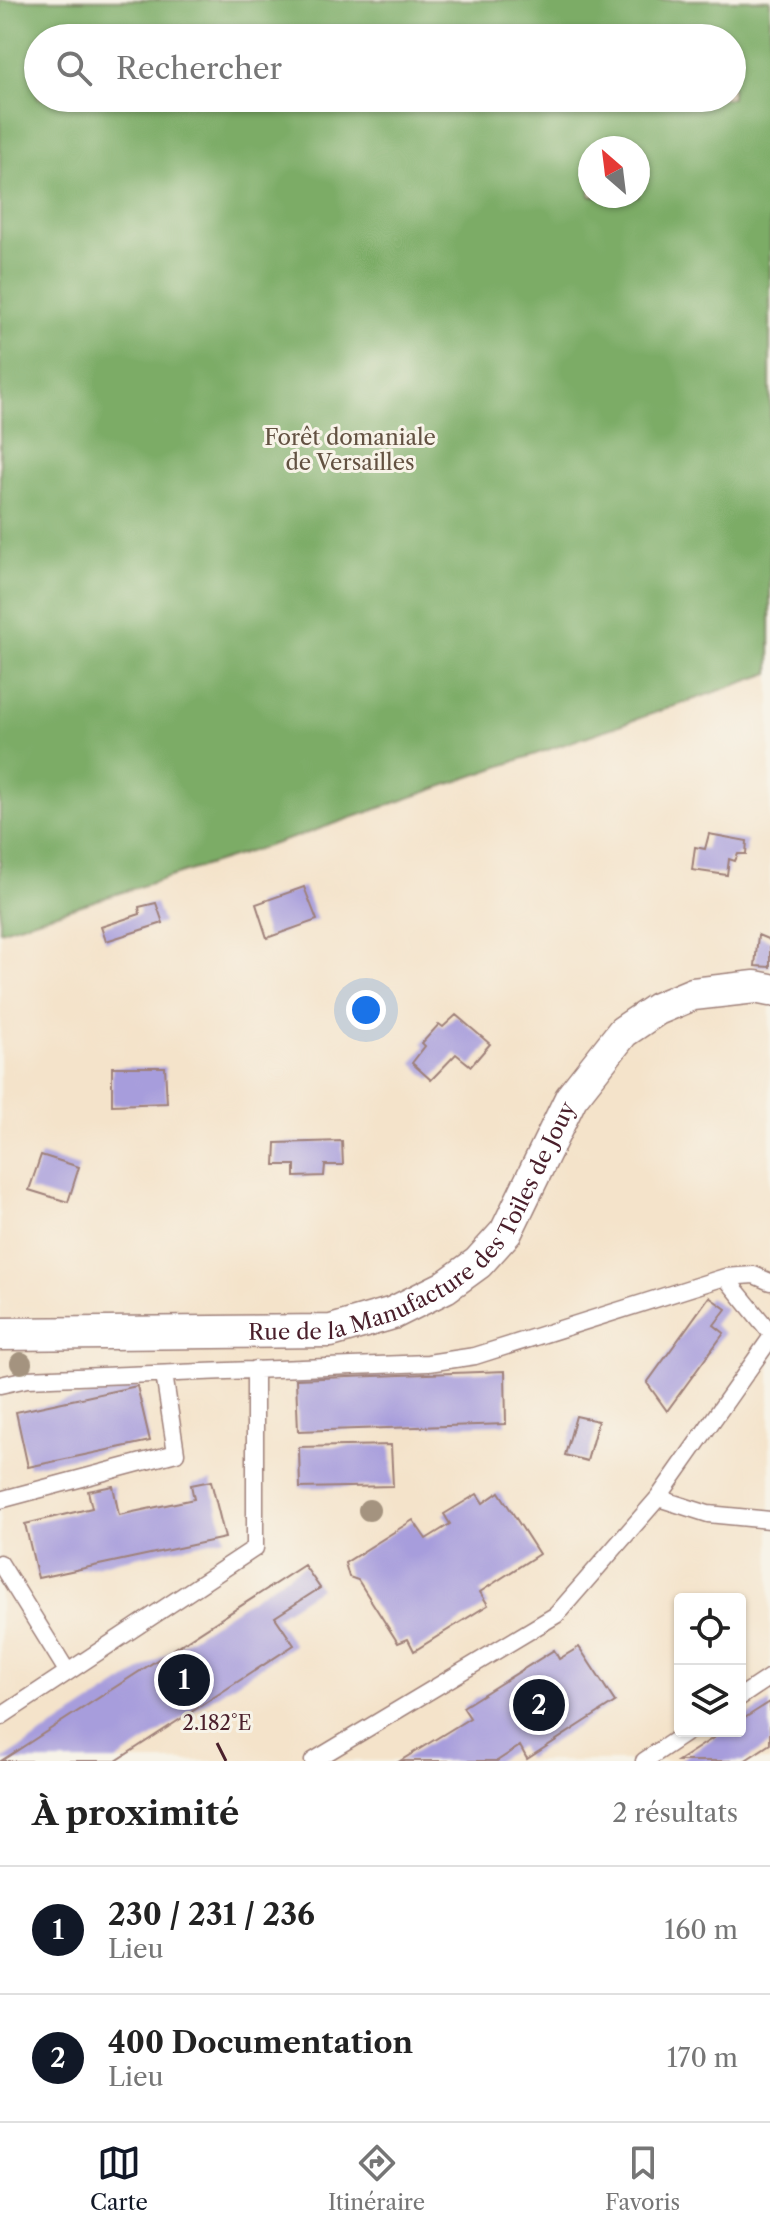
<!DOCTYPE html>
<html lang="fr">
<head>
<meta charset="utf-8">
<style>
  :root { --surface:#fff; --page:#f2f2f2; --text:#222; --muted:#767676; --line:#e0e0e0; --accent:#111827 }
  body { margin:0; font-family:"Libre Caslon Text",serif; background:var(--page); color:var(--text) }
  .controls { position:absolute; right:24px; bottom:24px; display:grid; overflow:hidden; border-radius:8px; box-shadow:0 2px 6px #0004 }
  .controls button { width:72px; height:72px; display:grid; place-items:center; padding:0; border:0; border-bottom:2px solid var(--line); background:var(--surface); color:var(--text); font:40px sans-serif }
  .compass { position:absolute; left:578px; top:136px; width:72px; height:72px; border-radius:50%; background:var(--surface); box-shadow:0 2px 6px #0004; rotate:332deg }
  .you { position:absolute; left:366px; top:1010px; width:28px; height:28px; margin:-20px; border:6px solid #fff; border-radius:50%; background:#1a73e8; box-shadow:0 0 0 12px #1a73e833 }
  .badge { display:grid; place-items:center; width:52px; height:52px; border-radius:50%; background:var(--accent); color:#fff; font-size:26px; font-weight:700 }
  .pin { position:absolute; translate:-50% -50%; border:4px solid #fff; box-shadow:0 2px 8px #0006 }
  .list { margin:0; padding:0; list-style:none }
  h2 { display:flex; justify-content:space-between; align-items:center; height:104px; margin:0; padding:0 32px; font-size:34px }
  h2 small { font-size:26px; font-weight:400; color:var(--muted) }
  .list li { display:grid; grid-template-columns:52px 1fr auto; gap:24px; align-items:center; box-sizing:border-box; height:128px; padding:0 32px; border-top:2px solid var(--line) }
  .list b { display:block; font-size:30px; white-space:nowrap }
  .list p { margin:0; font-size:26px; white-space:nowrap; color:var(--muted) }
  .list em { font-size:26px; font-style:normal; color:var(--muted) }
  .icon { flex:none; width:44px; height:44px; fill:none; stroke:currentColor; stroke-width:2; stroke-linecap:round; stroke-linejoin:round }
  .map { position:relative; flex:none; width:770px; height:1761px; overflow:hidden }
  .search { position:absolute; background:var(--surface); box-shadow:0 2px 6px #0004; left:24px; right:24px; top:24px; height:88px; display:flex; align-items:center; gap:20px; box-sizing:border-box; padding:0 28px; border-radius:44px; color:var(--muted); font-size:30px }
  .sheet { height:360px; background:var(--surface) }
  nav { display:flex; justify-content:space-around; align-items:center; box-sizing:border-box; height:112px; border-top:2px solid var(--line); background:var(--surface); font-size:22px; color:var(--muted) }
  nav a { display:grid; justify-items:center; gap:4px }
  nav .on { color:var(--accent) }
  .map>svg:first-child { display:block }
  .forest { fill:#7cac66; stroke:#636648; stroke-width:2; fill-rule:evenodd }
  .building { fill:#a79ddc }
  .lines { fill:none; stroke-linecap:round; stroke-linejoin:round }
  .service-casing { stroke:#9f817a; stroke-width:19 }
  .minor-casing { stroke:#9f817a; stroke-width:35 }
  .service { stroke:#fff; stroke-width:16 }
  .minor { stroke:#fff; stroke-width:32 }
  .tree { fill:#a4937f }
  .ticks { fill:none; stroke:#4a1f2b; stroke-width:3 }
  .labels { text-anchor:middle; stroke-width:6; stroke-linejoin:round; paint-order:stroke }
  .park-label { font-size:22px; fill:#625141; stroke:#f7f3e8 }
  .street-label { font-size:22px; fill:#4a1f2b; stroke:#f7f3e8 }
  .ticks-label { font-size:20px; text-anchor:middle; fill:#4a1f2b; stroke:#f7f3e8; stroke-width:6; stroke-linejoin:round; paint-order:stroke }
</style>
</head>
<body>
<div class="map">
<svg width="770" height="1761" viewBox="0 0 770 1761">
  <rect width="100%" height="100%" fill="#f7f3e8"/>
  <filter id="ink" filterUnits="userSpaceOnUse"><feTurbulence type="fractalNoise" baseFrequency=".0125" numOctaves="2"/><feDisplacementMap in="SourceGraphic" scale="16" xChannelSelector="R" yChannelSelector="G"/><feConvolveMatrix kernelMatrix="1 2 1 2 8 2 1 2 1" color-interpolation-filters="sRGB"/></filter>
  <filter id="wash" filterUnits="userSpaceOnUse"><feTurbulence type="fractalNoise" baseFrequency=".006" numOctaves="4" result="noise"/><feDisplacementMap in="SourceGraphic" scale="32" xChannelSelector="R" yChannelSelector="G"/><feGaussianBlur stdDeviation="1.8" result="paint"/><feColorMatrix in="noise" values="0 0 0 0 0 0 0 0 0 0 0 0 0 0 0 0 0 1.4 0 .05"/><feComposite in="paint" operator="in"/></filter>
  <g filter="url(#wash)">
    <rect width="100%" height="100%" fill="#f4e3ca"/>
    <path class="forest" d="M 0,0 L 770,0 L 770,673 L 299,836 L 0,931 ZM 38,38 L 732,38 L 732,98 L 38,98 ZM 590,148 L 638,148 L 638,196 L 590,196 Z"/>
    <g id="blocks">
      <path class="building" d="M 709,834 L 747,841 L 746,854 L 738,854 L 735,861 L 729,859 L 727,875 L 692,870 L 695,847 L 705,849 Z
        M 304,887 L 317,920 L 267,938 L 256,904 Z
        M 156,903 L 163,923 L 106,941 L 101,927 L 140,914 L 139,907 Z
        M 758,935 L 770,940 L 770,967 L 755,966 Z
        M 456,1015 L 490,1044 L 471,1066 L 456,1054 L 431,1080 L 412,1063 L 425,1046 L 422,1043 L 439,1024 L 443,1027 Z
        M 112,1067 L 165,1067 L 167,1103 L 112,1105 Z
        M 342,1141 L 343,1165 L 325,1165 L 324,1176 L 295,1177 L 295,1165 L 275,1165 L 276,1143 Z
        M 41,1155 L 79,1167 L 68,1202 L 29,1190 Z
        M 709,1297 L 726,1309 L 714,1325 L 724,1333 L 667,1411 L 647,1383 Z
        M 505,1371 L 506,1424 L 298,1431 L 296,1379 Z
        M 137,1386 L 150,1441 L 28,1467 L 16,1412 Z
        M 576,1416 L 598,1421 L 587,1461 L 565,1455 Z
        M 391,1445 L 393,1486 L 300,1488 L 299,1447 Z
        M 211,1481 L 225,1538 L 38,1578 L 25,1524 L 92,1508 L 88,1491 L 113,1486 L 119,1515 L 194,1499 L 191,1485 Z
        M 499,1492 L 539,1554 L 480,1592 L 488,1605 L 414,1651 L 408,1639 L 398,1643 L 358,1580 L 349,1577 L 345,1563 L 413,1520 L 426,1539 L 450,1524 L 444,1514 L 477,1494 L 483,1503 Z
        M 304,1565 L 320,1588 L 275,1617 L 294,1645 L 116,1761 L 1,1761 Z
        M 579,1647 L 615,1702 L 527,1759 L 520,1746 L 497,1761 L 400,1761 L 470,1718 L 463,1707 L 554,1650 L 559,1659 Z
        M 770,1702 L 770,1744 L 744,1761 L 678,1761 L 724,1731 L 740,1731 L 740,1721 Z"/>
    </g>
  </g>
  <g filter="url(#ink)">
    <use href="#blocks" fill-opacity="0" stroke="#9f817a" stroke-width="2"/>
    <g class="lines">
      <g class="service-casing">
        <path id="service" d="M 725,1277 L 770,1332
          M 0,1385 L 27,1379 L 428,1363 L 475,1356 L 725,1277 L 754,1275 L 770,1282
          M 658,1498 L 708,1514 L 770,1520
          M 0,1500 L 176,1453 L 164,1374
          M 0,1563 L 67,1671
          M 740,1697 L 770,1677
          M 0,1717 L 255,1548 L 255,1369
          M 313,1761 L 556,1615 L 658,1498 L 770,1339
          M 644,1761 L 689,1731"/>
      </g>
      <g class="minor-casing">
        <g id="minor">
          <path id="s1" d="M 0,1334 L 331,1331 L 393,1313 L 445,1287 L 478,1263 L 506,1232 L 571,1098 L 623,1032 L 657,1009 L 693,994 L 755,987 L 770,990"/>
        </g>
      </g>
      <use href="#service" class="service"/>
      <use href="#minor" class="minor"/>
    </g>
    <g class="tree">
      <circle cx="21" cy="1363" r="11"/>
      <circle cx="369" cy="1510" r="11"/>
    </g>
  </g>
  <path class="ticks" d="M 217,1743 L 226,1761"/>
  <g class="labels">
    <g class="park-label">
      <text x="350" y="445">Forêt domaniale<tspan x="350" dy="25">de Versailles</tspan></text>
    </g>
    <g class="street-label">
      <text dy="8" stroke="none"><textPath href="#s1" startOffset="464">Rue de la Manufacture des Toiles de Jouy</textPath></text>
    </g>
  </g>
  <g class="ticks-label">
    <text x="217" y="1730">2.182°E</text>
  </g>
</svg>
<div class="controls">
<button><svg class="icon" aria-label="locate" viewBox="0 0 24 24"><circle cx="12" cy="12" r="6"/><path d="M12 2v4M12 18v4M2 12h4M18 12h4"/></svg></button>
<button><svg class="icon" aria-label="layers" viewBox="0 0 24 24"><path d="M12 4l9 5-9 5-9-5zM3 14l9 5 9-5"/></svg></button>
</div>
<svg class="compass" viewBox="-18 -18 36 36"><path d="M0-13l5 13h-10z" fill="#e53935"/><path d="M0 13l5-13h-10z" fill="#767676"/></svg>
<div class="you"></div>
<div class="pin badge" style="left:184px;top:1680px">1</div>
<div class="pin badge" style="left:539px;top:1705px">2</div>
<div class="search"><svg class="icon" aria-label="search" viewBox="0 0 24 24"><circle cx="10" cy="10" r="6"/><path d="M15 15l6 6"/></svg>Rechercher</div>
</div>
<section class="sheet">
<h2>À proximité<small>2 résultats</small></h2>
<ul class="list">
<li><span class="badge">1</span><div><b>230 / 231 / 236</b><p>Lieu</p></div><em>160 m</em></li>
<li><span class="badge">2</span><div><b>400 Documentation</b><p>Lieu</p></div><em>170 m</em></li>
</ul>
</section>
<nav>
<a class="on"><svg class="icon" aria-label="map" viewBox="0 0 24 24"><path d="M3 6l6-2 6 2 6-2v14l-6 2-6-2-6 2zM9 4v14M15 6v14"/></svg>Carte</a>
<a><svg class="icon" aria-label="directions" viewBox="0 0 24 24"><path d="M12 3l9 9-9 9-9-9zM9 14v-3h6M13 9l2 2-2 2"/></svg>Itinéraire</a>
<a><svg class="icon" aria-label="saved" viewBox="0 0 24 24"><path d="M7 4h10v16l-5-4-5 4z"/></svg>Favoris</a>
</nav>
</body>
</html>
